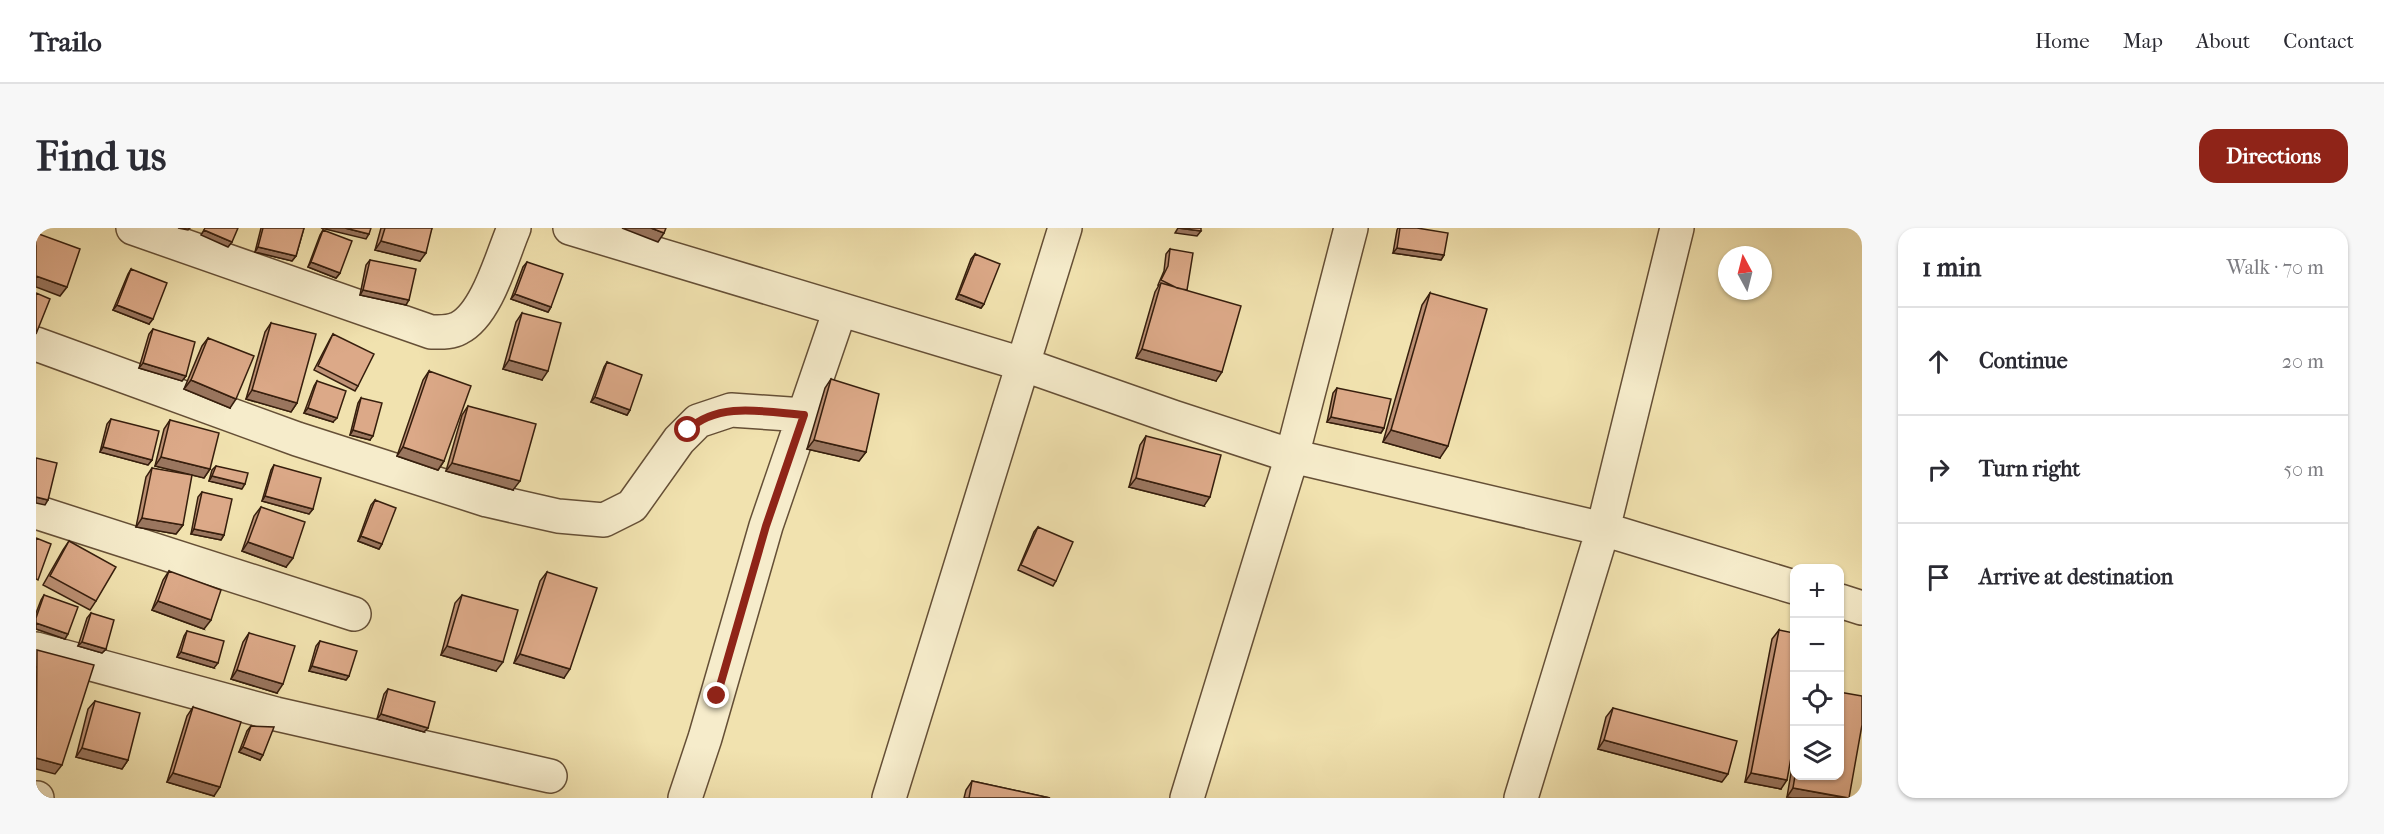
<!DOCTYPE html>
<html lang="en">
<head>
<meta charset="utf-8">
<style>
  :root { --surface:#fff; --page:#f7f7f7; --text:#2b2b33; --muted:#7c7c81; --line:#e1e1e2; --accent:#8f2418 }
  body { margin:0; font-family:"IM FELL French Canon",serif; background:var(--page); color:var(--text) }
  .controls { position:absolute; right:18px; bottom:18px; display:grid; overflow:hidden; border-radius:12px; box-shadow:0 2px 4px #0004 }
  .controls button { width:54px; height:54px; display:grid; place-items:center; padding:0; border:0; border-bottom:2px solid var(--line); background:var(--surface); color:var(--text); font:30px sans-serif }
  .compass { position:absolute; left:1682px; top:18px; width:54px; height:54px; border-radius:50%; background:var(--surface); box-shadow:0 2px 4px #0004; rotate:353deg }
  .stop { position:absolute; width:18px; height:18px; margin:-14px; border:4px solid #8f2418; border-radius:50%; background:#fff }
  .stop.end { background:#8f2418; border-color:#fff; box-shadow:0 2px 6px #0008 }
  .list { margin:0; padding:0; list-style:none }
  h2 { display:flex; justify-content:space-between; align-items:center; height:78px; margin:0; padding:0 24px; font-size:26px }
  h2 small { font-size:20px; font-weight:400; color:var(--muted) }
  .list li { display:grid; grid-template-columns:39px 1fr auto; gap:18px; align-items:center; box-sizing:border-box; height:108px; padding:0 24px; border-top:2px solid var(--line) }
  .list b { display:block; font-size:22px; white-space:nowrap }
  .list em { font-size:20px; font-style:normal; color:var(--muted) }
  .icon { flex:none; width:33px; height:33px; fill:none; stroke:currentColor; stroke-width:2; stroke-linecap:round; stroke-linejoin:round }
  .map { position:relative; flex:none; width:1826px; height:570px; overflow:hidden; border-radius:18px }
  header { display:flex; align-items:center; gap:36px; box-sizing:border-box; height:84px; padding:0 30px; background:var(--surface); border-bottom:2px solid var(--line) }
  header strong { font-size:28px }
  nav { display:flex; gap:33px; margin-inline-start:auto; font-size:21px }
  .intro { display:flex; align-items:center; justify-content:space-between; box-sizing:border-box; height:144px; padding:0 36px }
  h1 { margin:0; font-size:42px }
  .button { padding:15px 27px; border-radius:18px; background:var(--accent); color:#fff; font-size:21px; font-weight:700 }
  main { display:flex; gap:36px; padding:0 36px }
  aside { flex:1; background:var(--surface); border-radius:18px; box-shadow:0 2px 4px #0004 }
  .map>svg:first-child { display:block }
  .lines { fill:none; stroke-linecap:round; stroke-linejoin:round }
  .minor-casing { stroke:#654f36; stroke-width:36 }
  .minor { stroke:#f6eccb; stroke-width:33 }
  .wall { fill:#bd9175; stroke:#361e0d; stroke-width:1.5 }
  .shaded-wall { fill:#9a765f; stroke:#361e0d; stroke-width:1.5 }
  .building { fill:#dca988; stroke:#361e0d; stroke-width:1.5 }
  .route { stroke:#8f2418; stroke-width:8 }
</style>
</head>
<body>
<header>
<strong>Trailo</strong>
<nav><a>Home</a><a>Map</a><a>About</a><a>Contact</a></nav>
</header>
<div class="intro"><h1>Find us</h1><a class="button">Directions</a></div>
<main>
<div class="map">
<svg width="1826" height="570" viewBox="0 0 1826 570">
  <rect width="100%" height="100%" fill="#f1e2af"/>
  <filter id="stains"><feTurbulence type="fractalNoise" baseFrequency=".00333" numOctaves="4"/><feColorMatrix values="0 0 0 0 .2 0 0 0 0 .09 0 0 0 0 .02 0 0 0 .5 -.17"/></filter>
  <radialGradient id="worn" r=".72"><stop offset=".6" stop-color="#630" stop-opacity="0"/><stop offset="1" stop-color="#630" stop-opacity=".3"/></radialGradient>
  <g class="lines">
    <g class="minor-casing">
      <path id="minor" d="M 97,0 L 395,104 C 405,104 414,105 423,100 C 451,86 466,28 478,0
        M 534,0 L 986,136 L 1137,189 L 1256,228 L 1567,301 L 1758,359
        M 0,116 L 261,211 L 451,272 L 522,288 L 568,292 L 596,278 L 643,212 L 662,193 L 695,182 L 768,187
        M 0,284 L 318,386
        M 1804,373 L 1826,380
        M 0,421 L 240,486 L 514,548
        M 0,570 L 1,570
        M 649,570 L 669,510 L 730,298 L 804,82
        M 853,570 L 1029,0
        M 1151,570 L 1256,228 L 1315,0
        M 1485,570 L 1567,301 L 1641,0"/>
    </g>
    <use href="#minor" class="minor"/>
  </g>
  <path class="wall" d="M 225,0 L 268,0 L 260,28 L 256,33 L 219,24 Z
    M 345,0 L 396,0 L 384,33 L 339,22 Z
    M 1362,0 L 1381,0 L 1408,27 L 1405,32 L 1357,25 L 1361,2 Z
    M 287,2 L 304,45 L 300,50 L 272,39 L 284,7 Z
    M 1134,21 L 1151,62 L 1180,153 L 1100,130 L 1119,64 L 1123,57 L 1122,57 L 1128,43 L 1130,26 Z
    M 939,26 L 948,76 L 945,80 L 920,71 L 935,31 Z
    M 334,32 L 370,77 L 324,67 L 330,37 Z
    M 491,34 L 515,79 L 512,84 L 475,71 L 487,39 Z
    M 95,41 L 113,96 L 77,82 L 92,46 Z
    M 1394,65 L 1404,230 L 1347,214 L 1386,77 Z
    M 486,85 L 506,152 L 467,141 L 480,94 Z
    M 235,95 L 261,175 L 255,184 L 210,171 L 229,104 Z
    M 117,101 L 150,148 L 146,153 L 103,140 L 113,106 Z
    M 297,106 L 322,158 L 319,163 L 278,142 L 294,111 Z
    M 172,110 L 194,180 L 148,161 L 166,118 Z
    M 571,134 L 594,182 L 591,187 L 555,174 L 568,139 Z
    M 393,143 L 408,233 L 402,242 L 361,228 L 387,152 Z
    M 795,151 L 830,224 L 823,233 L 771,221 L 789,160 Z
    M 281,153 L 297,194 L 268,185 L 278,158 Z
    M 1301,160 L 1348,200 L 1345,205 L 1291,194 L 1297,165 Z
    M 325,170 L 334,212 L 314,207 L 322,175 Z
    M 432,178 L 477,262 L 410,243 L 426,187 Z
    M 75,191 L 116,232 L 112,237 L 64,224 L 71,196 Z
    M 134,192 L 174,241 L 168,250 L 119,238 L 128,201 Z
    M 1110,208 L 1168,278 L 1093,259 L 1104,217 Z
    M 238,237 L 277,281 L 273,286 L 226,273 L 235,242 Z
    M 180,238 L 206,261 L 173,253 L 176,242 Z
    M 116,240 L 147,297 L 140,306 L 100,299 L 110,249 Z
    M 166,264 L 188,307 L 185,312 L 155,306 L 162,269 Z
    M 339,272 L 346,316 L 343,321 L 322,313 L 335,277 Z
    M 225,279 L 250,339 L 206,323 L 218,288 Z
    M 1002,299 L 1020,353 L 1017,358 L 982,342 L 998,304 Z
    M 33,313 L 60,373 L 54,382 L 7,357 L 27,322 Z
    M 133,343 L 168,401 L 116,382 L 127,352 Z
    M 511,344 L 528,450 L 478,435 L 504,353 Z
    M 8,367 L 29,411 L 0,401 L 0,385 L 5,372 Z
    M 426,367 L 460,443 L 405,427 L 419,375 Z
    M 55,385 L 70,421 L 66,425 L 42,418 L 51,390 Z
    M 1743,402 L 1745,561 L 1709,554 L 1736,411 Z
    M 151,403 L 178,440 L 141,429 L 148,408 Z
    M 213,405 L 241,465 L 195,451 L 207,414 Z
    M 284,413 L 313,448 L 310,452 L 273,443 L 280,418 Z
    M 352,461 L 388,504 L 341,491 L 348,466 Z
    M 59,473 L 92,532 L 86,541 L 40,529 L 52,481 Z
    M 157,479 L 178,568 L 131,554 L 151,488 Z
    M 1577,480 L 1686,554 L 1562,521 L 1570,489 Z
    M 215,498 L 224,532 L 203,524 L 211,503 Z
    M 1758,527 L 1758,548 L 1803,548 L 1751,569 Z
    M 936,553 L 1014,570 L 928,570 L 930,562 Z"/>
  <path class="shaded-wall" d="M 142,0 L 154,0 L 152,2 Z
    M 285,0 L 309,0 L 333,6 L 330,11 Z
    M 586,0 L 615,0 L 628,5 L 622,14 Z
    M 1142,0 L 1165,3 L 1161,8 L 1139,5 Z
    M 168,2 L 196,14 L 192,19 L 165,7 Z
    M 345,13 L 390,25 L 384,33 L 339,22 Z
    M 222,19 L 260,28 L 256,33 L 219,24 Z
    M 1361,20 L 1408,27 L 1405,32 L 1357,25 Z
    M 275,34 L 304,45 L 300,50 L 272,39 Z
    M 0,48 L 31,59 L 24,68 L 0,59 Z
    M 327,62 L 373,72 L 370,77 L 324,67 Z
    M 479,66 L 515,79 L 512,84 L 475,71 Z
    M 923,66 L 948,76 L 945,80 L 920,71 Z
    M 81,77 L 117,91 L 113,96 L 77,82 Z
    M 1106,121 L 1186,144 L 1180,153 L 1100,130 Z
    M 473,132 L 512,143 L 506,152 L 467,141 Z
    M 107,135 L 150,148 L 146,153 L 103,140 Z
    M 155,152 L 200,171 L 194,180 L 148,161 Z
    M 216,162 L 261,175 L 255,184 L 210,171 Z
    M 559,169 L 594,182 L 591,187 L 555,174 Z
    M 272,180 L 301,190 L 297,194 L 268,185 Z
    M 1295,189 L 1348,200 L 1345,205 L 1291,194 Z
    M 317,202 L 337,208 L 334,212 L 314,207 Z
    M 1355,202 L 1412,218 L 1404,230 L 1347,214 Z
    M 778,212 L 830,224 L 823,233 L 771,221 Z
    M 67,219 L 116,232 L 112,237 L 64,224 Z
    M 367,219 L 408,233 L 402,242 L 361,228 Z
    M 125,229 L 174,241 L 168,250 L 119,238 Z
    M 416,235 L 484,253 L 477,262 L 410,243 Z
    M 176,248 L 209,256 L 206,261 L 173,253 Z
    M 1100,250 L 1174,269 L 1168,278 L 1093,259 Z
    M 229,268 L 277,281 L 273,286 L 226,273 Z
    M 0,269 L 12,272 L 9,277 L 0,275 Z
    M 106,290 L 147,297 L 140,306 L 100,299 Z
    M 158,301 L 188,307 L 185,312 L 155,306 Z
    M 325,308 L 346,316 L 343,321 L 322,313 Z
    M 212,314 L 257,330 L 250,339 L 206,323 Z
    M 122,373 L 175,392 L 168,401 L 116,382 Z
    M 0,395 L 32,406 L 29,411 L 0,401 Z
    M 46,414 L 70,421 L 66,425 L 42,418 Z
    M 411,418 L 467,434 L 460,443 L 405,427 Z
    M 145,424 L 182,435 L 178,440 L 141,429 Z
    M 484,426 L 534,441 L 528,450 L 478,435 Z
    M 276,438 L 313,448 L 310,452 L 273,443 Z
    M 201,442 L 247,456 L 241,465 L 195,451 Z
    M 345,486 L 392,500 L 388,504 L 341,491 Z
    M 1568,512 L 1692,546 L 1686,554 L 1562,521 Z
    M 207,519 L 227,527 L 224,532 L 203,524 Z
    M 46,520 L 92,532 L 86,541 L 40,529 Z
    M 0,530 L 26,537 L 19,546 L 0,541 Z
    M 137,545 L 184,559 L 178,568 L 131,554 Z
    M 1715,545 L 1751,552 L 1745,561 L 1709,554 Z
    M 1757,560 L 1810,570 L 1756,570 L 1751,569 Z"/>
  <path class="building" d="M 169,0 L 202,0 L 196,14 L 168,2 Z
    M 227,0 L 268,0 L 260,28 L 222,19 Z
    M 309,0 L 335,0 L 333,6 Z
    M 349,0 L 396,0 L 390,25 L 345,13 Z
    M 615,0 L 630,0 L 628,5 Z
    M 1142,0 L 1165,0 L 1165,3 Z
    M 1364,0 L 1381,0 L 1412,5 L 1408,27 L 1361,20 Z
    M 287,2 L 316,13 L 304,45 L 275,34 Z
    M 0,5 L 44,21 L 31,59 L 0,48 Z
    M 1134,21 L 1157,25 L 1151,62 L 1141,60 L 1125,52 L 1132,38 Z
    M 939,26 L 964,36 L 948,76 L 923,66 Z
    M 334,32 L 380,41 L 373,72 L 327,62 Z
    M 491,34 L 527,46 L 515,79 L 479,66 Z
    M 95,41 L 131,55 L 117,91 L 81,77 Z
    M 1125,55 L 1205,78 L 1186,144 L 1106,121 Z
    M 0,65 L 14,71 L 0,106 Z
    M 1394,65 L 1451,81 L 1412,218 L 1355,202 Z
    M 486,85 L 525,95 L 512,143 L 473,132 Z
    M 235,95 L 280,106 L 261,175 L 216,162 Z
    M 117,101 L 159,114 L 150,148 L 107,135 Z
    M 297,106 L 338,126 L 322,158 L 282,138 Z
    M 172,110 L 218,128 L 200,171 L 155,152 Z
    M 571,134 L 606,147 L 594,182 L 559,169 Z
    M 393,143 L 435,158 L 408,233 L 367,219 Z
    M 795,151 L 843,166 L 830,224 L 778,212 Z
    M 281,153 L 310,163 L 301,190 L 272,180 Z
    M 1301,160 L 1355,171 L 1348,200 L 1295,189 Z
    M 325,170 L 346,175 L 337,208 L 317,202 Z
    M 432,178 L 500,196 L 484,253 L 416,235 Z
    M 75,191 L 123,203 L 116,232 L 67,219 Z
    M 134,192 L 183,205 L 174,241 L 125,229 Z
    M 1110,208 L 1185,227 L 1174,269 L 1100,250 Z
    M 0,230 L 21,235 L 12,272 L 0,269 Z
    M 238,237 L 285,250 L 277,281 L 229,268 Z
    M 180,238 L 212,245 L 209,256 L 176,248 Z
    M 116,240 L 156,247 L 147,297 L 106,290 Z
    M 166,264 L 196,271 L 188,307 L 158,301 Z
    M 339,272 L 360,280 L 346,316 L 325,308 Z
    M 225,279 L 269,294 L 257,330 L 212,314 Z
    M 1002,299 L 1037,314 L 1020,353 L 985,337 Z
    M 0,310 L 15,316 L 2,352 L 0,351 Z
    M 33,313 L 80,339 L 60,373 L 14,348 Z
    M 133,343 L 185,362 L 175,392 L 122,373 Z
    M 511,344 L 561,360 L 534,441 L 484,426 Z
    M 8,367 L 42,379 L 32,406 L 0,395 L 0,390 Z
    M 426,367 L 482,382 L 467,434 L 411,418 Z
    M 55,385 L 78,392 L 70,421 L 46,414 Z
    M 1743,402 L 1758,405 L 1758,513 L 1751,552 L 1715,545 Z
    M 151,403 L 188,413 L 182,435 L 145,424 Z
    M 213,405 L 259,418 L 247,456 L 201,442 Z
    M 284,413 L 321,423 L 313,448 L 276,438 Z
    M 1,422 L 58,437 L 26,537 L 0,530 Z
    M 352,461 L 399,474 L 392,500 L 345,486 Z
    M 1803,464 L 1826,468 L 1826,497 L 1813,570 L 1757,560 L 1759,548 L 1803,548 Z
    M 59,473 L 104,485 L 92,532 L 46,520 Z
    M 157,479 L 205,494 L 184,559 L 137,545 Z
    M 1577,480 L 1701,513 L 1692,546 L 1568,512 Z
    M 215,498 L 238,499 L 227,527 L 207,519 Z
    M 936,553 L 1014,570 L 933,570 Z"/>
  <g class="lines">
    <path class="route" d="M 652,202 C 682,173 730,184 768,187 L 730,298 L 681,468"/>
  </g>
  <rect width="100%" height="100%" filter="url(#stains)"/>
  <rect width="100%" height="100%" fill="url(#worn)"/>
</svg>
<div class="controls">
<button>+</button>
<button>−</button>
<button><svg class="icon" aria-label="locate" viewBox="0 0 24 24"><circle cx="12" cy="12" r="6"/><path d="M12 2v4M12 18v4M2 12h4M18 12h4"/></svg></button>
<button><svg class="icon" aria-label="layers" viewBox="0 0 24 24"><path d="M12 4l9 5-9 5-9-5zM3 14l9 5 9-5"/></svg></button>
</div>
<svg class="compass" viewBox="-18 -18 36 36"><path d="M0-13l5 13h-10z" fill="#e53935"/><path d="M0 13l5-13h-10z" fill="#7c7c81"/></svg>
<div class="stop" style="left:652px;top:202px"></div>
<div class="stop end" style="left:681px;top:468px"></div>
</div>
<aside>
<h2>1 min<small>Walk · 70 m</small></h2>
<ul class="list">
<li><svg class="icon" aria-label="ahead" viewBox="0 0 24 24"><path d="M12 20V5M6 11l6-6 6 6"/></svg><div><b>Continue</b></div><em>20 m</em></li>
<li><svg class="icon" aria-label="right" viewBox="0 0 24 24"><path d="M7 20v-9h11M14 6l5 5-5 5"/></svg><div><b>Turn right</b></div><em>50 m</em></li>
<li><svg class="icon" aria-label="arrive" viewBox="0 0 24 24"><path d="M6 21V4h12l-3 4 3 4H6"/></svg><div><b>Arrive at destination</b></div></li>
</ul>
</aside>
</main>
</body>
</html>
